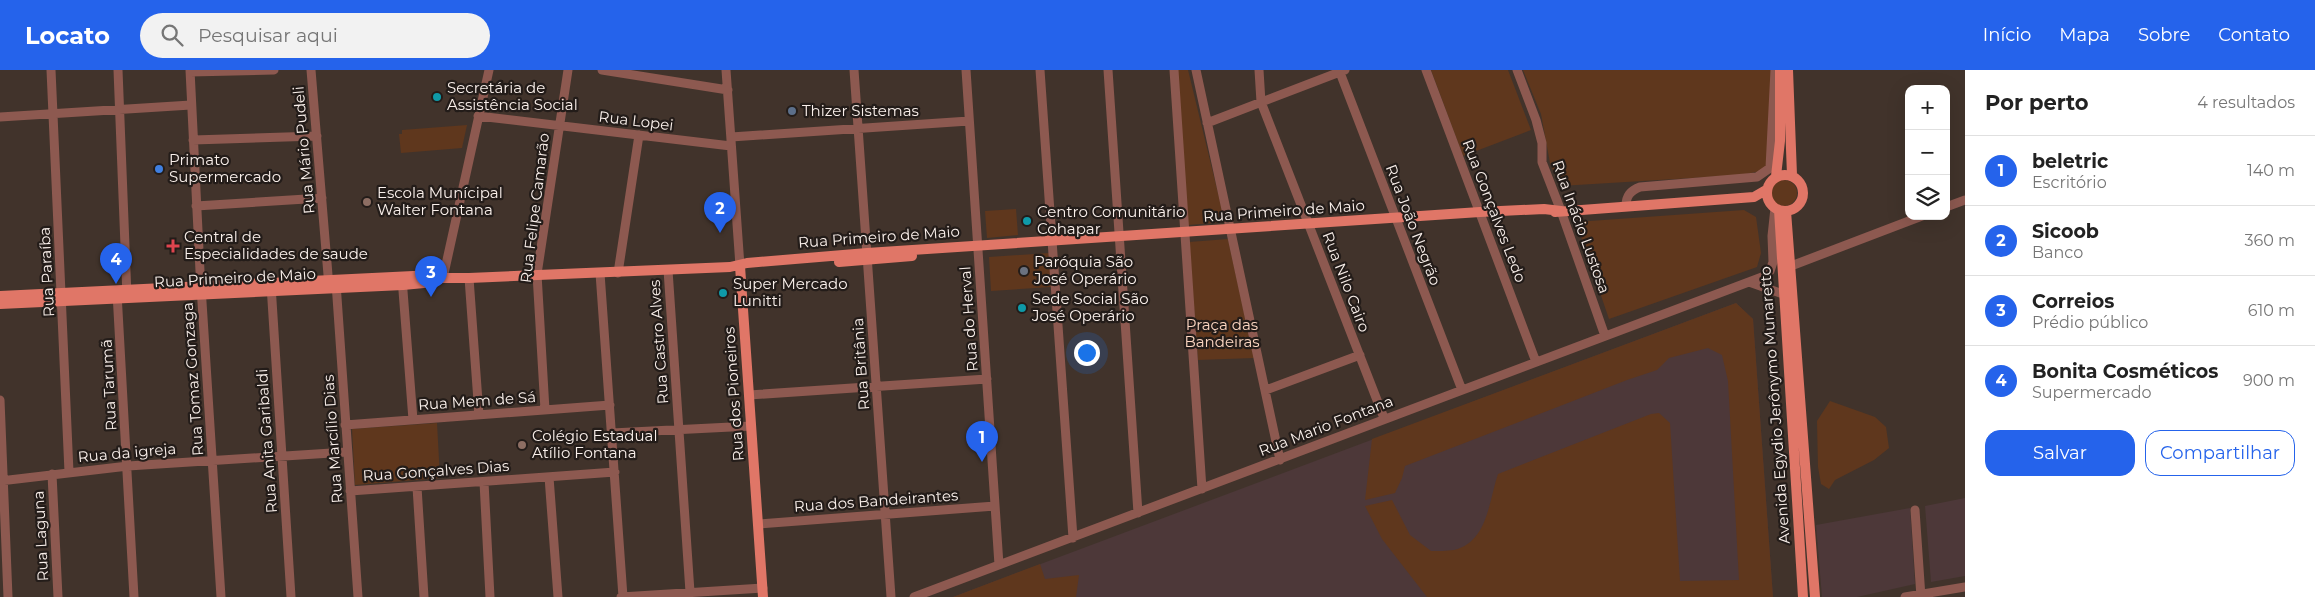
<!DOCTYPE html>
<html lang="pt">
<head>
<meta charset="utf-8">
<style>
  :root { --surface:#fff; --page:#f2f2f2; --text:#222; --muted:#767676; --line:#e0e0e0; --accent:#2563eb }
  body { margin:0; font-family:Montserrat,sans-serif; background:var(--page); color:var(--text) }
  .controls { position:absolute; right:15px; top:15px; display:grid; overflow:hidden; border-radius:10px; box-shadow:0 5px 20px #0002 }
  .controls button { width:45px; height:45px; display:grid; place-items:center; padding:0; border:0; border-bottom:1px solid var(--line); background:var(--surface); color:var(--text); font:25px sans-serif }
  .you { position:absolute; left:1086px; top:282px; width:18px; height:18px; margin:-12px; border:4px solid #fff; border-radius:50%; background:#1a73e8; box-shadow:0 0 0 8px #1a73e833 }
  .badge { display:grid; place-items:center; width:32px; height:32px; border-radius:50%; background:var(--accent); color:#fff; font-size:16px; font-weight:700 }
  .pin { position:absolute; translate:-50% -41px; filter:drop-shadow(0 1px 2px #0008) }
  .pin::after { content:''; position:absolute; top:26px; width:18px; height:15px; background:inherit; clip-path:polygon(0 0,100% 0,50% 100%) }
  .list { margin:0; padding:0; list-style:none }
  h2 { display:flex; justify-content:space-between; align-items:center; height:65px; margin:0; padding:0 20px; font-size:21px }
  h2 small { font-size:16px; font-weight:400; color:var(--muted) }
  .list li { display:grid; grid-template-columns:32px 1fr auto; gap:15px; align-items:center; box-sizing:border-box; height:70px; padding:0 20px; border-top:1px solid var(--line) }
  .list b { display:block; font-size:19px; white-space:nowrap }
  .list p { margin:0; font-size:16px; white-space:nowrap; color:var(--muted) }
  .list em { font-size:16px; font-style:normal; color:var(--muted) }
  .actions { display:flex; gap:10px; padding:15px 20px }
  .actions a { flex:1; padding:11px 0; border:1px solid var(--accent); border-radius:15px; text-align:center; font-size:18px; color:var(--accent) }
  .actions .main { background:var(--accent); color:#fff }
  .icon { flex:none; width:28px; height:28px; fill:none; stroke:currentColor; stroke-width:2; stroke-linecap:round; stroke-linejoin:round }
  .map { position:relative; flex:none; width:1965px; height:527px; overflow:hidden }
  header { display:flex; align-items:center; gap:30px; box-sizing:border-box; height:70px; padding:0 25px; background:var(--accent); color:#fff }
  header strong { font-size:24px }
  nav { display:flex; gap:28px; margin-inline-start:auto; font-size:18px }
  .search { width:350px; height:45px; background:var(--page); display:flex; align-items:center; gap:12px; box-sizing:border-box; padding:0 18px; border-radius:28px; color:var(--muted); font-size:19px }
  main { display:flex }
  aside { flex:1; background:var(--surface) }
  .map>svg:first-child { display:block }
  .industrial { fill:#4d3839 }
  .green { fill:#5f371d }
  .lines { fill:none; stroke-linecap:round; stroke-linejoin:round }
  .minor { stroke:#8d5950; stroke-width:9 }
  .major { stroke:#e07667; stroke-width:10 }
  .culture-dot { fill:#0f9aa8; stroke:#231c19; stroke-width:2 }
  .service-dot { fill:#5c6f8a; stroke:#231c19; stroke-width:2 }
  .shop-dot { fill:#3f7fe0; stroke:#231c19; stroke-width:2 }
  .education-dot { fill:#8d6e63; stroke:#231c19; stroke-width:2 }
  .health-dot { fill:#e0444e; stroke:#231c19; stroke-width:2 }
  .worship-dot { fill:#6b7280; stroke:#231c19; stroke-width:2 }
  .labels { text-anchor:middle; stroke-width:4.5; stroke-linejoin:round; paint-order:stroke }
  .poi-label { font-size:15px; fill:#faf0eb; stroke:#231c19; text-anchor:start }
  .street-label { font-size:15px; fill:#faf0eb; stroke:#231c19 }
  .park-label { font-size:15px; fill:#fcd6c1; stroke:#231c19 }
</style>
</head>
<body>
<header>
<strong>Locato</strong>
<div class="search"><svg class="icon" aria-label="search" viewBox="0 0 24 24"><circle cx="10" cy="10" r="6"/><path d="M15 15l6 6"/></svg>Pesquisar aqui</div>
<nav><a>Início</a><a>Mapa</a><a>Sobre</a><a>Contato</a></nav>
</header>
<main>
<div class="map">
<svg width="1965" height="527" viewBox="0 0 1965 527">
  <rect width="100%" height="100%" fill="#41332b"/>
  <path class="industrial" d="M 1736,233 L 1753,249 L 1773,527 L 953,527 Z
    M 1965,428 L 1965,506 L 1931,512 L 1925,436 Z
    M 1910,438 L 1915,514 L 1857,527 L 1822,527 L 1816,455 Z"/>
  <path class="green" d="M 1175,0 L 1188,0 L 1225,152 L 1188,155 Z
    M 1431,0 L 1508,0 L 1531,60 L 1463,86 Z
    M 1523,0 L 1772,0 L 1767,95 L 1761,101 L 1741,105 L 1560,116 L 1550,93 L 1541,44 Z
    M 467,55 L 462,78 L 401,83 L 399,64 L 402,64 L 402,60 Z
    M1771 123a13 13 0 1 1 26 0a13 13 0 1 1-26 0Z
    M 1016,139 L 1018,165 L 987,168 L 985,141 Z
    M 1744,140 L 1756,147 L 1761,183 L 1757,197 L 1609,249 L 1576,152 Z
    M 1228,169 L 1254,288 L 1198,290 L 1189,172 Z
    M 1049,183 L 1051,217 L 991,221 L 989,187 Z
    M 1736,233 L 1753,249 L 1773,527 L 1427,527 L 1382,469 L 1365,436 L 1392,430 L 1410,465 L 1431,481 C 1438,481 1447,481 1454,480 C 1488,472 1489,430 1498,404 L 1651,344 L 1659,343 L 1670,353 L 1680,511 L 1739,510 L 1728,311 L 1722,285 L 1708,278 L 1669,288 L 1657,300 L 1627,310 L 1405,396 L 1402,408 L 1395,423 L 1365,430 L 1372,369 Z
    M 1830,331 L 1875,347 L 1886,357 L 1889,378 L 1874,390 L 1835,410 L 1829,419 L 1821,414 L 1818,397 L 1817,351 Z
    M 437,353 L 440,408 L 355,415 L 352,359 Z
    M 1040,494 L 1045,509 L 1079,505 L 1076,527 L 953,527 Z"/>
  <g class="lines">
    <path class="minor" d="M 51,0 L 69,402
      M 118,0 L 127,226
      M 190,0 L 200,201 L 221,527
      M 311,0 L 329,217
      M 602,0 L 728,20
      M 726,0 L 740,196
      M 854,0 L 891,527
      M 966,0 L 999,495
      M 1040,0 L 1073,468
      M 1108,0 L 1138,443
      M 1174,0 L 1202,419
      M 1196,0 L 1280,390
      M 1259,0 L 1261,32 L 1384,348
      M 1339,0 L 1462,320
      M 1426,0 L 1536,292
      M 1517,0 L 1536,50 L 1542,73 L 1542,92 L 1561,141 L 1605,266
      M 190,2 L 274,0
      M 478,46 L 731,76
      M 0,47 L 191,35
      M 1207,53 L 1345,0
      M 731,67 L 969,51
      M 193,70 L 317,66
      M 196,136 L 322,128
      M 1626,136 C 1626,126 1630,121 1640,117 L 1757,107 L 1770,98 L 1775,0
      M 1946,137 L 1965,130
      M 1791,196 L 1922,146
      M 668,200 L 690,522
      M 600,203 L 623,527
      M 618,203 L 639,65
      M 402,208 L 413,350
      M 443,208 L 489,0
      M 469,208 L 479,345
      M 1749,212 L 1783,224
      M 336,213 L 358,527
      M 271,215 L 291,527
      M 117,223 L 134,527
      M 1266,320 L 1360,285
      M 749,325 L 987,309
      M 0,330 L 8,527
      M 545,340 L 537,204 L 568,0
      M 345,355 L 610,335
      M 612,363 L 751,356
      M 52,404 L 58,527
      M 549,407 L 558,527
      M 0,411 L 128,396 L 347,382
      M 484,412 L 490,527
      M 417,417 L 424,527
      M 350,421 L 615,402
      M 1915,440 L 1921,527
      M 758,454 L 995,436
      M 621,527 L 763,518
      M 914,527 L 1762,207 L 1770,201 L 1773,192 L 1772,166 L 1775,138
      M 1905,527 L 1965,517"/>
    <path class="major" d="M 1788,0 L 1792,105
      M1767 123a18 18 0 1 1 36 0a18 18 0 1 1-36 0Z
      M 1776,106 L 1780,71 L 1780,0
      M 1779,140 L 1803,527
      M 1786,141 L 1815,527
      M 1555,142 L 1754,127 L 1766,120
      M 839,192 L 912,186
      M 740,196 L 763,527
      M 0,226 L 434,205 L 441,208 L 469,208 L 730,197 L 747,193 L 867,183 L 1480,142 L 1544,139 L 1561,141
      M 0,234 L 403,215 L 434,212 L 441,208"/>
  </g>
  <g class="culture-dot">
    <circle cx="437" cy="27" r="5"/>
    <circle cx="1027" cy="151" r="5"/>
    <circle cx="723" cy="223" r="5"/>
    <circle cx="1022" cy="238" r="5"/>
  </g>
  <circle class="service-dot" cx="792" cy="41" r="5"/>
  <circle class="shop-dot" cx="159" cy="99" r="5"/>
  <g class="education-dot">
    <circle cx="367" cy="132" r="5"/>
    <circle cx="522" cy="375" r="5"/>
  </g>
  <path class="health-dot" d="M170.5 168.5h5v5h5v5h-5v5h-5v-5h-5v-5h5z"/>
  <circle class="worship-dot" cx="1024" cy="201" r="5"/>
  <g class="labels">
    <g class="poi-label">
      <text x="447" y="23">Secretária de<tspan x="447" dy="17">Assistência Social</tspan></text>
      <text x="802" y="46">Thizer Sistemas</text>
      <text x="169" y="95">Primato<tspan x="169" dy="17">Supermercado</tspan></text>
      <text x="377" y="128">Escola Munícipal<tspan x="377" dy="17">Walter Fontana</tspan></text>
      <text x="1037" y="147">Centro Comunitário<tspan x="1037" dy="17">Cohapar</tspan></text>
      <text x="184" y="172">Central de<tspan x="184" dy="17">Especialidades de saude</tspan></text>
      <text x="1034" y="197">Paróquia São<tspan x="1034" dy="17">José Operário</tspan></text>
      <text x="733" y="219">Super Mercado<tspan x="733" dy="17">Lunitti</tspan></text>
      <text x="1032" y="234">Sede Social São<tspan x="1032" dy="17">José Operário</tspan></text>
      <text x="532" y="371">Colégio Estadual<tspan x="532" dy="17">Atílio Fontana</tspan></text>
    </g>
    <g class="street-label">
      <text transform="translate(636 51) rotate(7)" y="5">Rua Lopei</text>
      <text transform="translate(304 80) rotate(-95)" y="5">Rua Mário Pudeli</text>
      <text transform="translate(535 138) rotate(-83)" y="5">Rua Felipe Camarão</text>
      <text transform="translate(1284 141) rotate(-4)" y="5">Rua Primeiro de Maio</text>
      <text transform="translate(1494 141) rotate(69)" y="5">Rua Gonçalves Ledo</text>
      <text transform="translate(1413 155) rotate(69)" y="5">Rua João Negrão</text>
      <text transform="translate(1581 157) rotate(70)" y="5">Rua Inácio Lustosa</text>
      <text transform="translate(879 167) rotate(-4)" y="5">Rua Primeiro de Maio</text>
      <text transform="translate(47 202) rotate(-93)" y="5">Rua Paraíba</text>
      <text transform="translate(235 208) rotate(-3)" y="5">Rua Primeiro de Maio</text>
      <text transform="translate(1346 212) rotate(69)" y="5">Rua Nilo Cairo</text>
      <text transform="translate(969 249) rotate(-94)" y="5">Rua do Herval</text>
      <text transform="translate(659 272) rotate(-94)" y="5">Rua Castro Alves</text>
      <text transform="translate(861 294) rotate(-94)" y="5">Rua Britânia</text>
      <text transform="translate(193 309) rotate(-94)" y="5">Rua Tomaz Gonzaga</text>
      <text transform="translate(109 315) rotate(-93)" y="5">Rua Tarumã</text>
      <text transform="translate(734 324) rotate(-94)" y="5">Rua dos Pioneiros</text>
      <text transform="translate(477 331) rotate(-4)" y="5">Rua Mem de Sá</text>
      <text transform="translate(1775 335) rotate(-94)" y="5">Avenida Egydio Jerônymo Munaretto</text>
      <text transform="translate(1326 356) rotate(-21)" y="5">Rua Mario Fontana</text>
      <text transform="translate(333 369) rotate(-94)" y="5">Rua Marcílio Dias</text>
      <text transform="translate(267 371) rotate(-94)" y="5">Rua Anita Garibaldi</text>
      <text transform="translate(127 383) rotate(-5)" y="5">Rua da igreja</text>
      <text transform="translate(436 401) rotate(-4)" y="5">Rua Gonçalves Dias</text>
      <text transform="translate(876 431) rotate(-4)" y="5">Rua dos Bandeirantes</text>
      <text transform="translate(41 466) rotate(-93)" y="5">Rua Laguna</text>
    </g>
    <g class="park-label">
      <text x="1222" y="260">Praça das<tspan x="1222" dy="17">Bandeiras</tspan></text>
    </g>
  </g>
</svg>
<div class="controls">
<button>+</button>
<button>−</button>
<button><svg class="icon" aria-label="layers" viewBox="0 0 24 24"><path d="M12 4l9 5-9 5-9-5zM3 14l9 5 9-5"/></svg></button>
</div>
<div class="you"></div>
<div class="pin badge" style="left:982px;top:392px">1</div>
<div class="pin badge" style="left:720px;top:163px">2</div>
<div class="pin badge" style="left:431px;top:227px">3</div>
<div class="pin badge" style="left:116px;top:214px">4</div>
</div>
<aside>
<h2>Por perto<small>4 resultados</small></h2>
<ul class="list">
<li><span class="badge">1</span><div><b>beletric</b><p>Escritório</p></div><em>140 m</em></li>
<li><span class="badge">2</span><div><b>Sicoob</b><p>Banco</p></div><em>360 m</em></li>
<li><span class="badge">3</span><div><b>Correios</b><p>Prédio público</p></div><em>610 m</em></li>
<li><span class="badge">4</span><div><b>Bonita Cosméticos</b><p>Supermercado</p></div><em>900 m</em></li>
</ul>
<div class="actions"><a class="main">Salvar</a><a>Compartilhar</a></div>
</aside>
</main>
</body>
</html>
